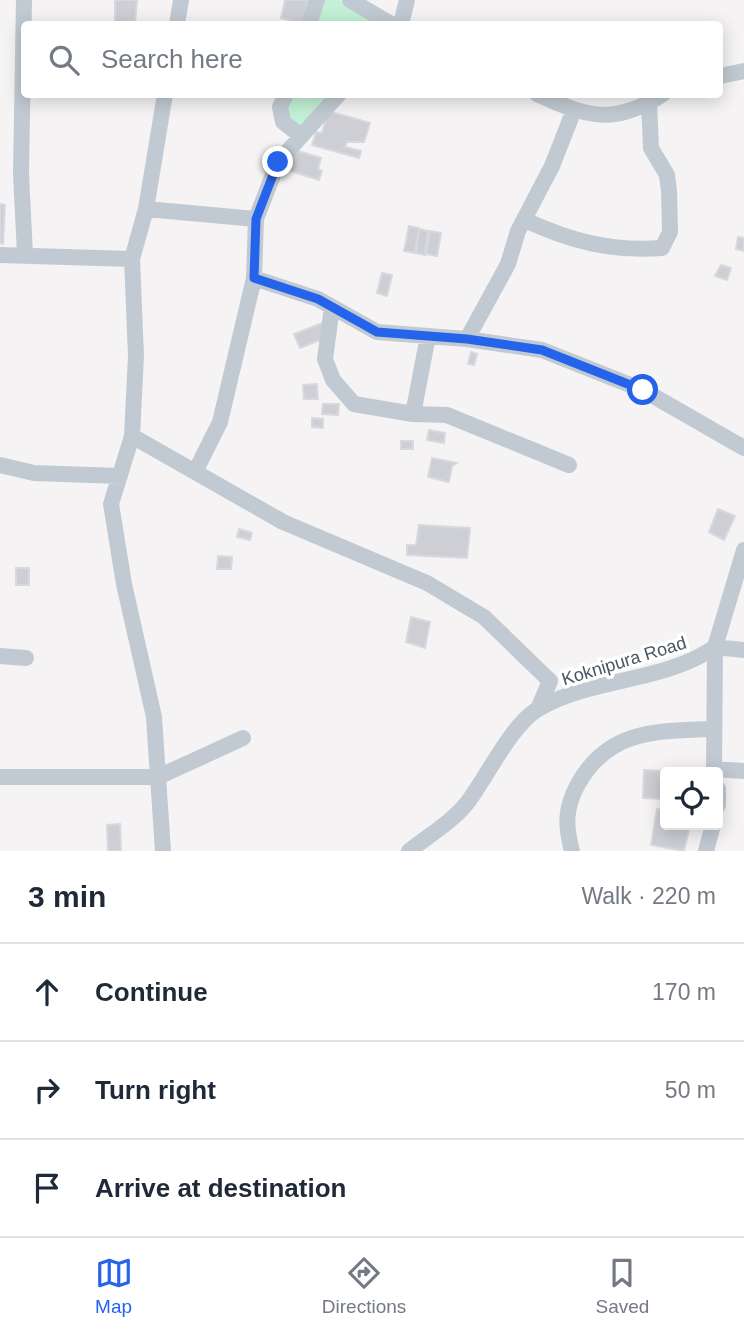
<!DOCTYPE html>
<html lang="en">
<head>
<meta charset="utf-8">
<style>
  :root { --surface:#fff; --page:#f6f6f7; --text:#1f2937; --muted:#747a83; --line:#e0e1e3; --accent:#2563eb }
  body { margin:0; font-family:Helvetica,sans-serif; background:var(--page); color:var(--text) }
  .controls { position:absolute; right:21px; bottom:21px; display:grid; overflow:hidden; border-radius:7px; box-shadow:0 4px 18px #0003 }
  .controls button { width:63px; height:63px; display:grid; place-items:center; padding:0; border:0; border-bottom:2px solid var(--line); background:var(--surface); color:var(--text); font:35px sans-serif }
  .stop { position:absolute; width:21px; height:21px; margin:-16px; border:5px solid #2563eb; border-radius:50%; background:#fff }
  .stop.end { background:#2563eb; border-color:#fff; box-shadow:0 2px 7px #0008 }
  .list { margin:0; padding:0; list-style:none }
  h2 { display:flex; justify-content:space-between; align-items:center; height:91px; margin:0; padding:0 28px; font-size:30px }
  h2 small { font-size:23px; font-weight:400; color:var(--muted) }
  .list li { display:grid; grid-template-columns:46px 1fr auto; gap:21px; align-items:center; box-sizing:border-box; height:98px; padding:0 28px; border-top:2px solid var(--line) }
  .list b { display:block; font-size:26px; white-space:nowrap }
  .list em { font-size:23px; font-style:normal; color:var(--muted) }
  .icon { flex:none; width:38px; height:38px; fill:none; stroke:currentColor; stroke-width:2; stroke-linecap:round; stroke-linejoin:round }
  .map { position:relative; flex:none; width:744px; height:851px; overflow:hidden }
  .search { position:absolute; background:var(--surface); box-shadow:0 4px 18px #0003; left:21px; right:21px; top:21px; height:77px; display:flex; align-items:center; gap:18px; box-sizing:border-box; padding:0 24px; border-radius:7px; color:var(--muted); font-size:26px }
  .sheet { height:385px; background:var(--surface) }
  nav { display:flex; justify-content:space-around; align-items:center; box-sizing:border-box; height:98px; border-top:2px solid var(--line); background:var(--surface); font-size:19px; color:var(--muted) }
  nav a { display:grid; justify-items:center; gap:4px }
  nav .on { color:var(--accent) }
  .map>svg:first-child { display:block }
  .green { fill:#c3f1d5 }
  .building { fill:#cdcfd5; stroke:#d7d9de; stroke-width:2 }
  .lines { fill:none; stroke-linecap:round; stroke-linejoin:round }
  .minor { stroke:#c1cad2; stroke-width:16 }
  .route { stroke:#2563eb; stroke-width:9 }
  .labels { text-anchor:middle; stroke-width:7; stroke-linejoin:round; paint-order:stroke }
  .street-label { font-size:18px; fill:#4a5661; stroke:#fff }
</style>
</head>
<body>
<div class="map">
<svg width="744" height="851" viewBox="0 0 744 851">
  <rect width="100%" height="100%" fill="#f5f3f3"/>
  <path class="green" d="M 321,0 L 339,0 L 383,24 L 314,24 Z
    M 289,95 L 334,95 L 301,130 L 287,121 Z"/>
  <path class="building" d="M 115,0 L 137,0 L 135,24 L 115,24 Z
    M 285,0 L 308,0 L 303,24 L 281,18 Z
    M 328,111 L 370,123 L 364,142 L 347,142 L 345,147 L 361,151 L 359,158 L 312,145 L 316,132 L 322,133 Z
    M 291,149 L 321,158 L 318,169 L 322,171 L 319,180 L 284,169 Z
    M 0,204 L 5,205 L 3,244 L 0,243 Z
    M 409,226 L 419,228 L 415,253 L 404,251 Z
    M 419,229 L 428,231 L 425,255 L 416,253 Z
    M 430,231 L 441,233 L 437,256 L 426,254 Z
    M 738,237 L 744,238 L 744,251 L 736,249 Z
    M 721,265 L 731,268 L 727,280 L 715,276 Z
    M 382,273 L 392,275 L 387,296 L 377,293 Z
    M 325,322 L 325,338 L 300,348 L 294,334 Z
    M 471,352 L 477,354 L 474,365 L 468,364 Z
    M 317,384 L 318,399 L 304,399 L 303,385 Z
    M 323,404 L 339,404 L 338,415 L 322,414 Z
    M 312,418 L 323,419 L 323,428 L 312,427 Z
    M 429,430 L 445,433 L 444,443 L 427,440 Z
    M 401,441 L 413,441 L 413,449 L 401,449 Z
    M 432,458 L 457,463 L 452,466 L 449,482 L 428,477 Z
    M 718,509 L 735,516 L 724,540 L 709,532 Z
    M 419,525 L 470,528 L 467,558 L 407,555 L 407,545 L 416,545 Z
    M 239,529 L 252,533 L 250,540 L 237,537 Z
    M 218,556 L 232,557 L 231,569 L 217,569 Z
    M 16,568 L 29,568 L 29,585 L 16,585 Z
    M 411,617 L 430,622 L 425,648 L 406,642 Z
    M 644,770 L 662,771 L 661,799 L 643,798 Z
    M 657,809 L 665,810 L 665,825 L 690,825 L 684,851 L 651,845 Z
    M 120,824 L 121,851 L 108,851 L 107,825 Z"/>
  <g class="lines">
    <path class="minor" d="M 24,0 L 21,173 L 25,255
      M 350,0 L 391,24
      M 177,24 L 181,0
      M 309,24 L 317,0
      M 401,24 L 407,0
      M 720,76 L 744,71
      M 286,94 L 280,107 L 283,122 L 300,135
      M 537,94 C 587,117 614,126 663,94
      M 146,209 L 256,219 L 254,278 L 318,299 L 377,332 L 467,339 L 542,350 L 643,390 L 744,448
      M 256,219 L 278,162 L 339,94
      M 525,220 C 570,241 612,252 662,248 L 670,232 L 669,191 L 667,175 L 651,148 L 649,103
      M 0,255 L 132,259
      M 332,307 L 325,359 L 333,380 L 354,404 L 413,414 L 447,415 L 569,465
      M 467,339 L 508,264 L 518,231 L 552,166 L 574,110
      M 413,414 L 428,336
      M 132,436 L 283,522 L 427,583 L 484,617 L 550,681 L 538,709
      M 0,465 L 34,473 L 120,476
      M 196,470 L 220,422 L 254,278
      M 0,656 L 26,658
      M 713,769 L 744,771
      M 714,772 L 715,647 L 744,550
      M 0,777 L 158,777 L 243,738
      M 718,789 L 718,805
      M 163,851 L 154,717 L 124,584 L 111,504 L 132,436 L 136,356 L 132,259 L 146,209 L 165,94
      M 409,851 C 428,836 453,821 467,803 C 487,777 511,725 538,709 C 593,677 663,683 715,647 L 744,650
      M 572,851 C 565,825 565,808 578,784 C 609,729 657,731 714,729
      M 706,851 L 713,825"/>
  </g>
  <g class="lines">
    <path class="route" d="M 278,162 L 256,219 L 254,278 L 318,299 L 377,332 L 467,339 L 542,350 L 643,390"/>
  </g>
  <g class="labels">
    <g class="street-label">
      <text transform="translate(624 661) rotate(-17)" y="6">Koknipura Road</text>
    </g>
  </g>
</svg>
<div class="controls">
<button><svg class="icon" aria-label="locate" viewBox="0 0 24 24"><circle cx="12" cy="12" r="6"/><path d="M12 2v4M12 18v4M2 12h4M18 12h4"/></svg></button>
</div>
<div class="stop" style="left:643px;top:390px"></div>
<div class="stop end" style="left:278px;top:162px"></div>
<div class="search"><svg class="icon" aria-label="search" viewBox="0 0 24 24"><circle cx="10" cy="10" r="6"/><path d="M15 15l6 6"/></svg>Search here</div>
</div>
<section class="sheet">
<h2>3 min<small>Walk · 220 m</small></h2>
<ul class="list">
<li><svg class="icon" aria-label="ahead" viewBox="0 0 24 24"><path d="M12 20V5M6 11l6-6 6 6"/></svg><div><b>Continue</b></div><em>170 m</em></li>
<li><svg class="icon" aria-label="right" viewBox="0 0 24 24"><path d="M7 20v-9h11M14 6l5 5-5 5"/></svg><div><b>Turn right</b></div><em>50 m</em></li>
<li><svg class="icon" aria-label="arrive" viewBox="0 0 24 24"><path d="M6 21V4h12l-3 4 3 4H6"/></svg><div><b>Arrive at destination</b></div></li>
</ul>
</section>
<nav>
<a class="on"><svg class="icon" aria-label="map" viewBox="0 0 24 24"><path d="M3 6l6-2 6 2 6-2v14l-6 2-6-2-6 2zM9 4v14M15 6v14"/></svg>Map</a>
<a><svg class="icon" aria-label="directions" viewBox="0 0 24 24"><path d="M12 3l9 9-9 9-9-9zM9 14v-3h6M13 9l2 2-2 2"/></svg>Directions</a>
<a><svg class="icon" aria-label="saved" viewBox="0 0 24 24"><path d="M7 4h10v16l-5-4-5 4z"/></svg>Saved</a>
</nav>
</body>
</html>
